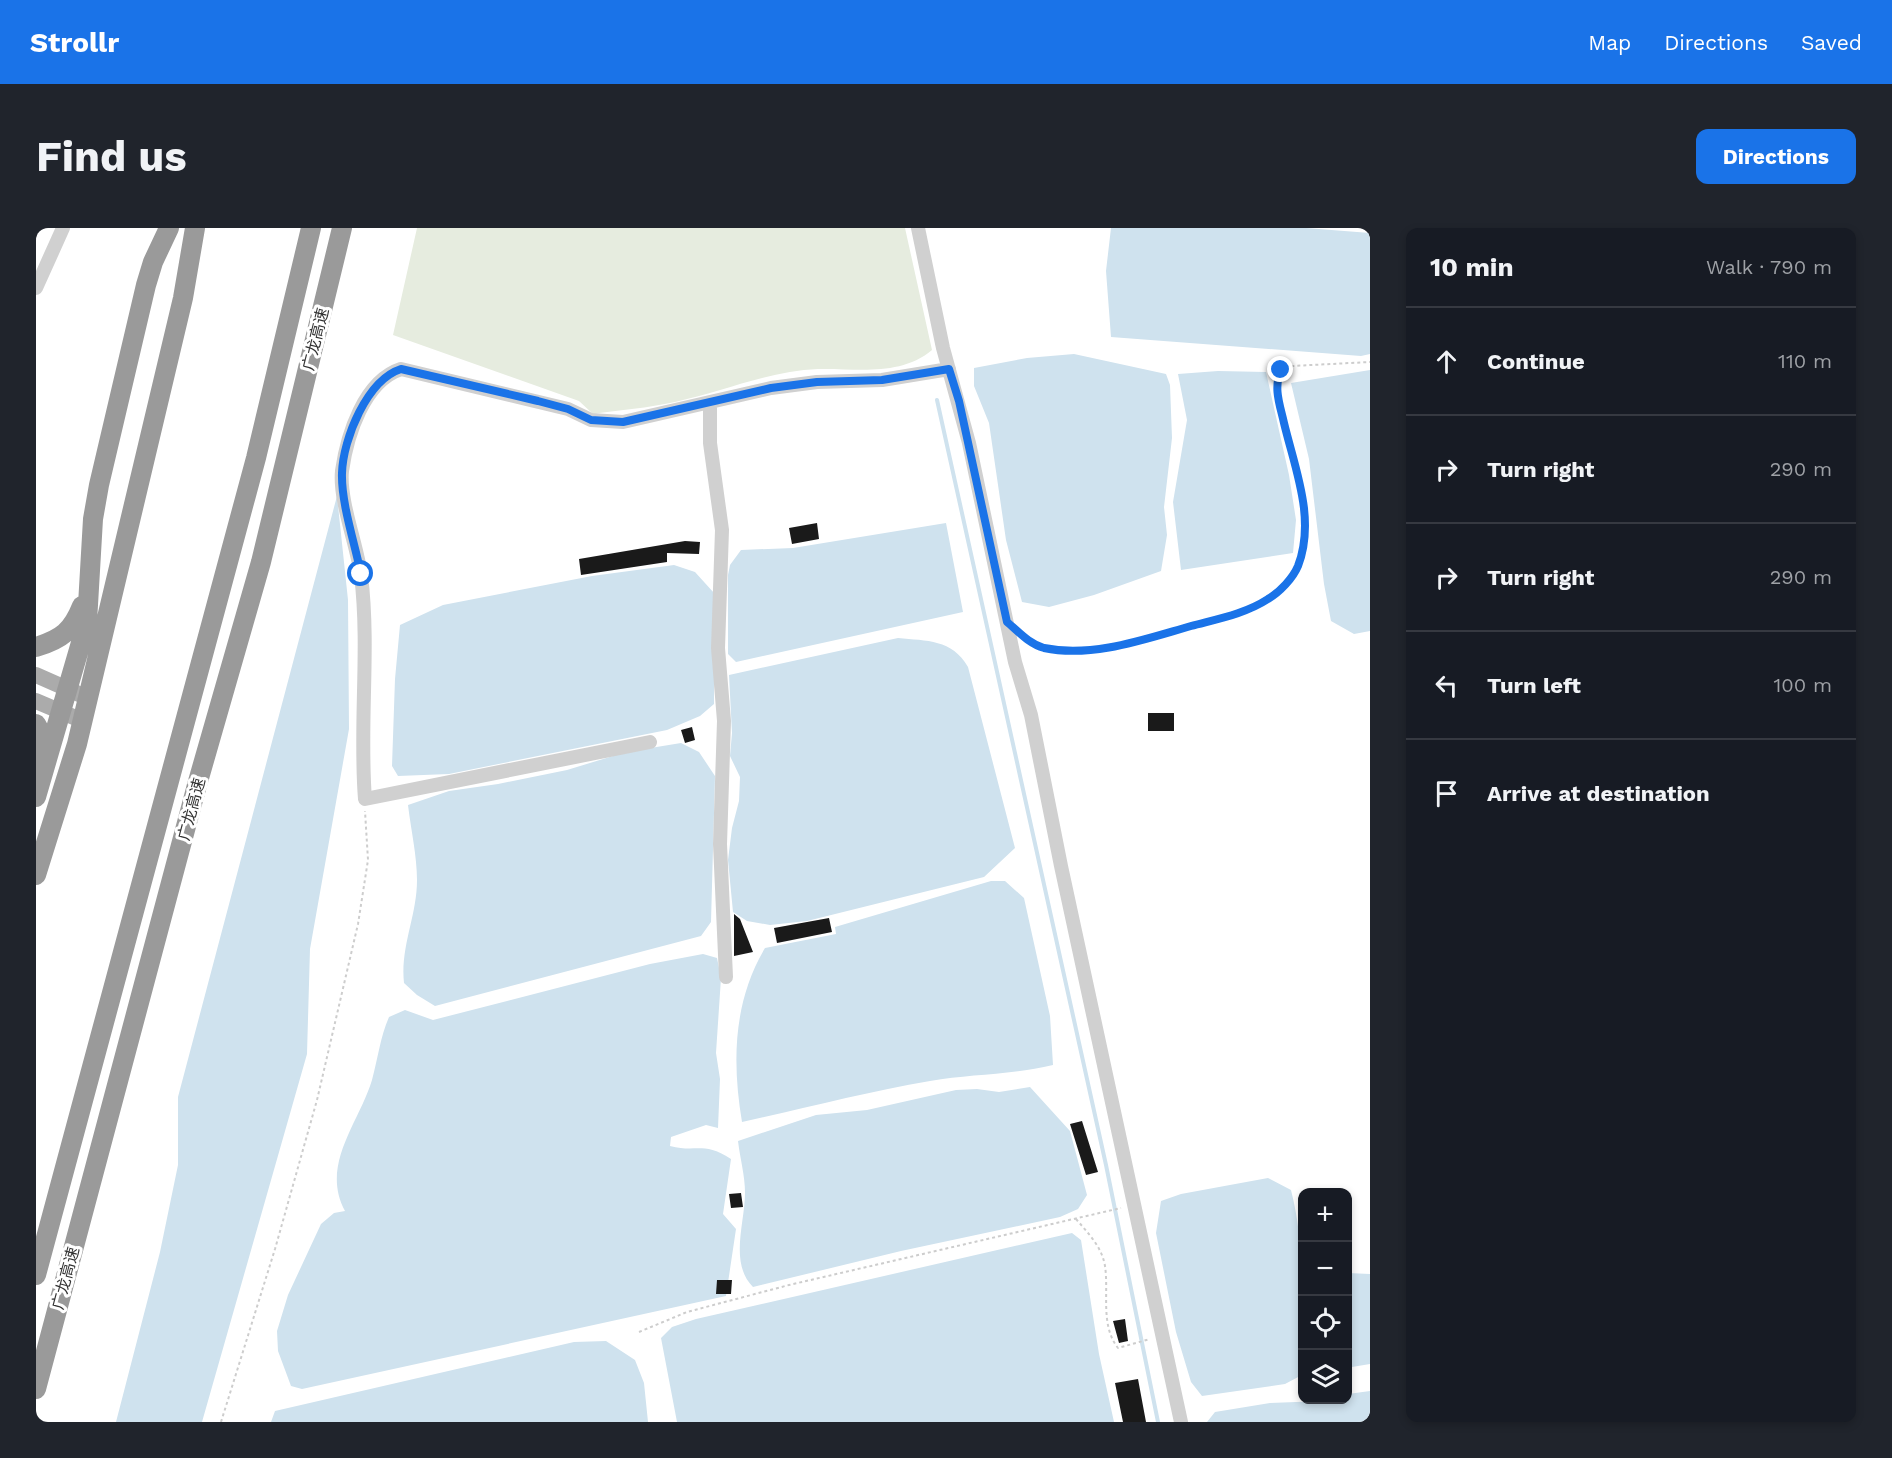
<!DOCTYPE html>
<html lang="en">
<head>
<meta charset="utf-8">
<style>
  :root { --surface:#171b24; --page:#20242c; --text:#f1f3f6; --muted:#9ea1a6; --line:#363941; --accent:#1a73e8 }
  body { margin:0; font-family:"Work Sans","Noto Sans SC",sans-serif; background:var(--page); color:var(--text) }
  .controls { position:absolute; right:18px; bottom:18px; display:grid; overflow:hidden; border-radius:12px; box-shadow:0 3px 9px #0003 }
  .controls button { width:54px; height:54px; display:grid; place-items:center; padding:0; border:0; border-bottom:2px solid var(--line); background:var(--surface); color:var(--text); font:30px sans-serif }
  .stop { position:absolute; width:18px; height:18px; margin:-14px; border:4px solid #1a73e8; border-radius:50%; background:#fff }
  .stop.end { background:#1a73e8; border-color:#fff; box-shadow:0 2px 6px #0008 }
  .list { margin:0; padding:0; list-style:none }
  h2 { display:flex; justify-content:space-between; align-items:center; height:78px; margin:0; padding:0 24px; font-size:26px }
  h2 small { font-size:20px; font-weight:400; color:var(--muted) }
  .list li { display:grid; grid-template-columns:39px 1fr auto; gap:18px; align-items:center; box-sizing:border-box; height:108px; padding:0 24px; border-top:2px solid var(--line) }
  .list b { display:block; font-size:22px; white-space:nowrap }
  .list em { font-size:20px; font-style:normal; color:var(--muted) }
  .icon { flex:none; width:33px; height:33px; fill:none; stroke:currentColor; stroke-width:2; stroke-linecap:round; stroke-linejoin:round }
  .map { position:relative; flex:none; width:1334px; height:1194px; overflow:hidden; border-radius:12px }
  header { display:flex; align-items:center; gap:36px; box-sizing:border-box; height:84px; padding:0 30px; background:var(--accent); color:#fff }
  header strong { font-size:28px }
  nav { display:flex; gap:33px; margin-inline-start:auto; font-size:21px }
  .intro { display:flex; align-items:center; justify-content:space-between; box-sizing:border-box; height:144px; padding:0 36px }
  h1 { margin:0; font-size:42px }
  .button { padding:15px 27px; border-radius:12px; background:var(--accent); color:#fff; font-size:21px; font-weight:700 }
  main { display:flex; gap:36px; padding:0 36px }
  aside { flex:1; background:var(--surface); border-radius:12px; box-shadow:0 3px 9px #0003 }
  .map>svg:first-child { display:block }
  .green { fill:#e6ecdf }
  .water { fill:#cfe2ee }
  .lines { fill:none; stroke-linecap:round; stroke-linejoin:round }
  .stream { stroke:#cfe2ee; stroke-width:4 }
  .building { fill:#1a1a1a }
  .path { stroke:#cdcdcd; stroke-width:2; stroke-dasharray:3 3; stroke-linecap:butt }
  .minor { stroke:#d0d0d0; stroke-width:14 }
  .major { stroke:#ababab; stroke-width:16 }
  .highway { stroke:#9a9a9a; stroke-width:20 }
  .route { stroke:#1a73e8; stroke-width:8 }
  .labels { text-anchor:middle; stroke-width:6; stroke-linejoin:round; paint-order:stroke }
  .street-label { font-size:16px; fill:#333; stroke:#fff }
</style>
</head>
<body>
<header>
<strong>Strollr</strong>
<nav><a>Map</a><a>Directions</a><a>Saved</a></nav>
</header>
<div class="intro"><h1>Find us</h1><a class="button">Directions</a></div>
<main>
<div class="map">
<svg width="1334" height="1194" viewBox="0 0 1334 1194">
  <rect width="100%" height="100%" fill="#fff"/>
  <path class="green" d="M 381,0 L 869,0 L 896,122 C 864,149 820,140 782,141 C 733,143 686,164 639,174 C 612,180 584,182 557,186 L 543,173 L 357,107 Z"/>
  <path class="water" d="M 1075,0 L 1270,0 L 1334,5 L 1334,126 L 1325,128 L 1075,109 L 1070,43 Z
    M 1038,126 L 1130,146 L 1134,157 L 1136,210 L 1128,279 L 1131,307 L 1125,343 L 1058,367 L 1013,379 L 986,374 L 970,312 L 953,195 L 938,158 L 938,140 L 991,130 Z
    M 1334,142 L 1334,403 L 1318,406 L 1295,393 L 1288,356 L 1273,231 L 1255,155 Z
    M 1182,143 L 1230,144 L 1253,247 L 1260,292 L 1257,325 L 1145,342 L 1137,274 L 1151,192 L 1142,146 Z
    M 301,268 L 312,372 L 313,501 L 274,721 L 271,826 L 166,1194 L 80,1194 L 124,1024 L 142,937 L 142,869 Z
    M 910,295 L 927,384 L 700,434 L 692,426 L 692,347 L 694,337 L 705,322 L 757,320 Z
    M 638,337 L 659,344 L 678,365 L 678,476 L 664,488 L 631,502 L 413,546 L 362,548 L 356,538 L 359,451 L 364,397 L 407,377 L 556,348 Z
    M 862,410 C 891,413 916,411 932,439 L 979,620 L 948,649 L 771,693 L 734,697 L 711,693 L 697,684 L 692,632 L 696,600 L 703,573 L 704,549 L 694,528 L 696,505 L 693,447 Z
    M 645,515 L 663,524 L 679,548 L 675,694 L 665,708 L 399,778 L 381,767 L 368,755 C 364,719 381,688 381,652 C 381,628 375,602 372,577 L 413,563 L 462,556 L 531,542 L 590,524 Z
    M 955,653 L 969,653 L 988,670 L 1014,788 L 1017,837 C 977,847 935,846 894,853 C 831,864 769,880 706,894 C 696,834 697,774 729,720 L 800,706 L 799,699 Z
    M 667,726 L 681,730 L 685,750 L 680,825 L 684,851 L 682,900 L 670,897 L 635,909 L 634,918 C 660,925 667,913 695,931 L 687,986 L 700,1001 L 690,1068 L 266,1161 L 255,1158 L 242,1123 L 241,1103 L 252,1067 L 285,996 L 298,985 L 309,983 C 284,937 323,895 336,852 C 342,830 344,810 353,789 L 369,782 L 397,792 L 614,736 Z
    M 994,859 L 1034,903 L 1051,967 L 1042,981 L 1024,989 L 865,1023 L 717,1059 C 693,1035 709,995 709,965 C 709,948 704,930 702,913 L 780,887 L 831,882 L 920,862 L 941,861 L 963,864 Z
    M 1232,950 L 1255,962 C 1270,1021 1267,1086 1266,1147 L 1249,1156 L 1166,1168 L 1155,1154 L 1140,1104 L 1120,1005 L 1125,973 L 1145,966 Z
    M 1036,1005 L 1045,1012 L 1063,1126 L 1078,1194 L 641,1194 L 625,1110 L 636,1099 L 660,1091 Z
    M 1312,1045 L 1334,1046 L 1334,1136 L 1316,1139 L 1312,1135 Z
    M 570,1113 L 599,1132 L 608,1155 L 612,1194 L 235,1194 L 239,1183 L 538,1114 Z
    M 1334,1163 L 1334,1194 L 1171,1194 L 1179,1184 L 1234,1175 L 1312,1172 L 1312,1166 Z"/>
  <g class="lines">
    <path class="stream" d="M 901,172 L 1070,937 L 1122,1194"/>
  </g>
  <path class="building" d="M 781,295 L 783,311 L 756,316 L 753,300 Z
    M 649,313 L 664,314 L 663,326 L 631,325 L 631,334 L 545,347 L 543,331 Z
    M 1112,485 L 1138,485 L 1138,503 L 1112,503 Z
    M 656,499 L 659,512 L 649,515 L 645,502 Z
    M 698,686 L 704,691 L 717,724 L 698,728 Z
    M 793,690 L 796,704 L 741,715 L 738,700 Z
    M 1046,893 L 1062,944 L 1050,947 L 1034,896 Z
    M 705,965 L 707,979 L 695,980 L 693,966 Z
    M 681,1052 L 696,1052 L 695,1066 L 680,1066 Z
    M 1089,1091 L 1092,1113 L 1083,1115 L 1077,1093 Z
    M 1102,1151 L 1110,1194 L 1087,1194 L 1079,1155 Z"/>
  <g class="lines">
    <path class="path" d="M 989,410 C 1006,419 1021,422 1041,422 C 1079,422 1203,392 1233,371 C 1251,359 1261,343 1266,323 C 1279,272 1248,205 1240,154 L 1245,142 L 1256,138 L 1334,134
      M 1040,991 C 1052,1005 1066,1019 1069,1038 C 1073,1065 1064,1097 1082,1120 L 1114,1111
      M 603,1104 L 651,1084 L 753,1057 L 1085,980
      M 185,1194 L 239,1021 L 281,872 L 322,696 L 332,632 L 329,583"/>
    <path class="minor" d="M 882,0 L 907,120 L 933,215 L 979,434 L 995,487 L 1025,638 L 1145,1194
      M 0,60 L 27,0
      M 674,175 L 674,215 L 686,302 L 682,420 L 688,493 L 684,616 L 690,749
      M 614,514 L 329,571 C 323,497 334,421 325,347 C 321,317 303,272 306,243 C 311,207 328,153 365,141 L 532,181 L 555,192 L 587,194 L 735,160 L 781,154 L 846,152 L 913,141"/>
    <path class="major" d="M 0,447 L 52,470
      M 0,473 L 47,493"/>
    <path class="highway" d="M 0,419 C 26,411 36,403 46,378
      M 0,496 L 5,505 L 8,531
      M 0,569 L 51,394 L 57,291 L 63,257 L 110,57 L 117,34 L 133,0
      M 0,647 L 41,516 L 147,70 L 159,0
      M 0,1047 L 220,230 L 275,0
      M 0,1161 L 161,557 L 225,334 L 306,0"/>
  </g>
  <g class="lines">
    <path class="route" d="M 325,346 C 319,316 305,275 306,245 C 307,211 331,152 365,141 L 502,173 L 532,181 L 555,192 L 587,194 L 735,160 L 781,154 L 846,152 L 913,141 L 923,173 L 971,394 C 982,403 993,416 1008,420 C 1057,430 1109,411 1155,398 C 1181,391 1209,386 1232,371 C 1244,364 1257,350 1262,338 C 1280,291 1259,241 1248,195 C 1244,177 1237,160 1245,142"/>
  </g>
  <g class="labels">
    <g class="street-label">
      <text transform="translate(279 111) rotate(-76)" y="6">广龙高速</text>
      <text transform="translate(155 581) rotate(-75)" y="6">广龙高速</text>
      <text transform="translate(29 1050) rotate(-75)" y="6">广龙高速</text>
    </g>
  </g>
</svg>
<div class="controls">
<button>+</button>
<button>−</button>
<button><svg class="icon" aria-label="locate" viewBox="0 0 24 24"><circle cx="12" cy="12" r="6"/><path d="M12 2v4M12 18v4M2 12h4M18 12h4"/></svg></button>
<button><svg class="icon" aria-label="layers" viewBox="0 0 24 24"><path d="M12 4l9 5-9 5-9-5zM3 14l9 5 9-5"/></svg></button>
</div>
<div class="stop" style="left:325px;top:346px"></div>
<div class="stop end" style="left:1245px;top:142px"></div>
</div>
<aside>
<h2>10 min<small>Walk · 790 m</small></h2>
<ul class="list">
<li><svg class="icon" aria-label="ahead" viewBox="0 0 24 24"><path d="M12 20V5M6 11l6-6 6 6"/></svg><div><b>Continue</b></div><em>110 m</em></li>
<li><svg class="icon" aria-label="right" viewBox="0 0 24 24"><path d="M7 20v-9h11M14 6l5 5-5 5"/></svg><div><b>Turn right</b></div><em>290 m</em></li>
<li><svg class="icon" aria-label="right" viewBox="0 0 24 24"><path d="M7 20v-9h11M14 6l5 5-5 5"/></svg><div><b>Turn right</b></div><em>290 m</em></li>
<li><svg class="icon" aria-label="left" viewBox="0 0 24 24"><path d="M17 20v-9H6M10 6l-5 5 5 5"/></svg><div><b>Turn left</b></div><em>100 m</em></li>
<li><svg class="icon" aria-label="arrive" viewBox="0 0 24 24"><path d="M6 21V4h12l-3 4 3 4H6"/></svg><div><b>Arrive at destination</b></div></li>
</ul>
</aside>
</main>
</body>
</html>
